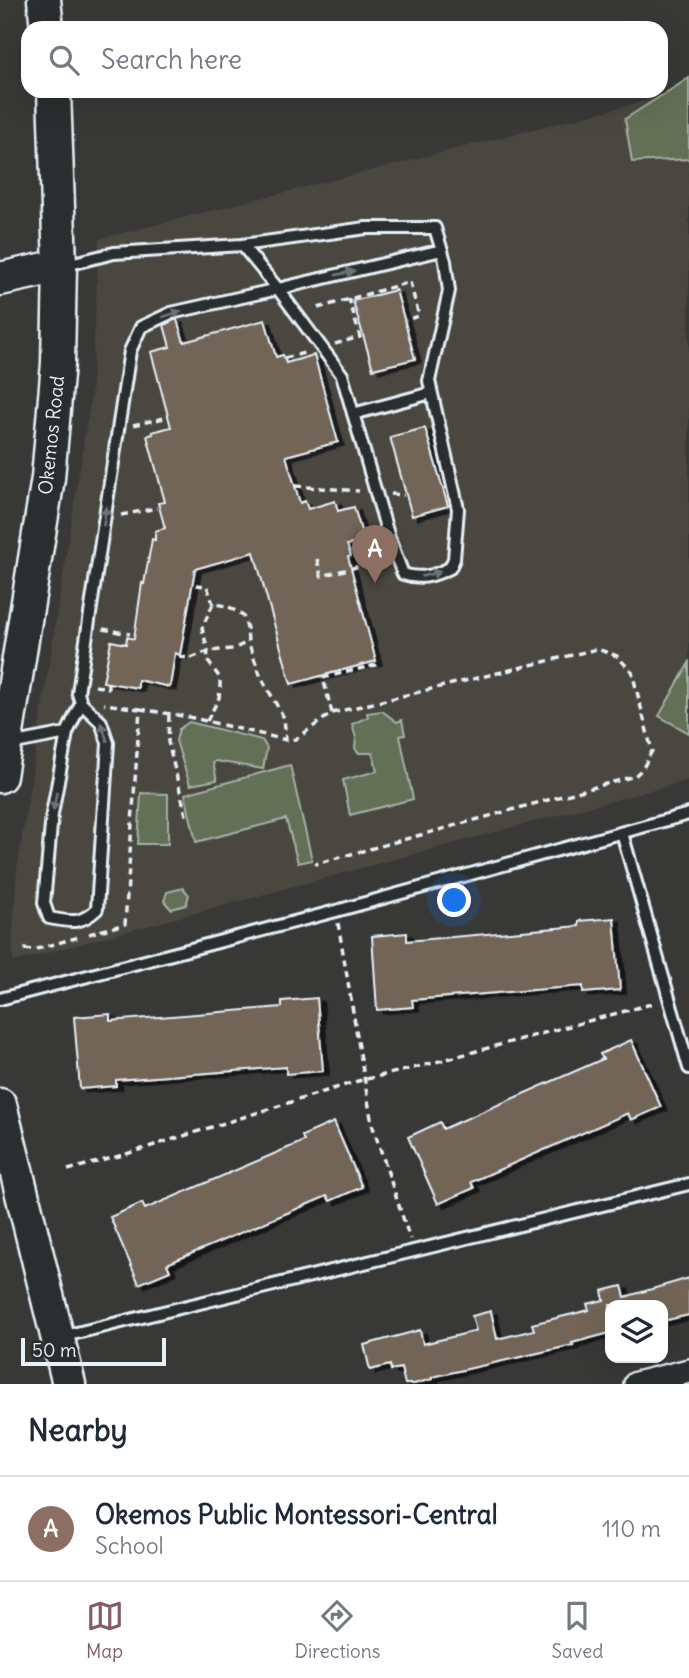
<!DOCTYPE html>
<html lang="en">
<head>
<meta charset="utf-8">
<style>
  :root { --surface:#fff; --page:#f2f2f3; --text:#1f2937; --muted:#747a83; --line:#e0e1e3; --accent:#845c67 }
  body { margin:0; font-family:Delius,sans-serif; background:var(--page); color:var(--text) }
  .controls { position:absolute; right:21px; bottom:21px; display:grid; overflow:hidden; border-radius:14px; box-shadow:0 7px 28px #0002 }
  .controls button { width:63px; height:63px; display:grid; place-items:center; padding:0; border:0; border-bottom:2px solid var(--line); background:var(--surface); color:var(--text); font:35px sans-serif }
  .scale { position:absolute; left:21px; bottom:18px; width:145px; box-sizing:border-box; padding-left:7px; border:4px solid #e8f1f8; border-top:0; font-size:19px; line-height:24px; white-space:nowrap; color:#e8f1f8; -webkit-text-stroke:5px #2a2d2e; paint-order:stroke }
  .you { position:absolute; left:455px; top:901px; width:24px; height:24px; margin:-18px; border:5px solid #fff; border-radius:50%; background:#1a73e8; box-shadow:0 0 0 10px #1a73e833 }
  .badge { display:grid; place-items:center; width:46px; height:46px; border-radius:50%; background:var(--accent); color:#fff; font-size:23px; font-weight:700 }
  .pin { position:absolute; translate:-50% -58px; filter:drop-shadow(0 2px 4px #0008) }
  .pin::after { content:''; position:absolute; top:37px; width:24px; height:21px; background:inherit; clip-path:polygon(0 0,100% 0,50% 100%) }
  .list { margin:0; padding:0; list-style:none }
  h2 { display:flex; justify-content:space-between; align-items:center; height:91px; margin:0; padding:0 28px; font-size:30px }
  h2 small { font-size:23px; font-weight:400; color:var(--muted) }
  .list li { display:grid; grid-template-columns:46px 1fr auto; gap:21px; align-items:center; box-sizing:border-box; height:105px; padding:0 28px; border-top:2px solid var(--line) }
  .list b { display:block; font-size:26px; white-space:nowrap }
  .list p { margin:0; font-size:23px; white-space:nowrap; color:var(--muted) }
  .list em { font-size:23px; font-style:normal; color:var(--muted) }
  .icon { flex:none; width:38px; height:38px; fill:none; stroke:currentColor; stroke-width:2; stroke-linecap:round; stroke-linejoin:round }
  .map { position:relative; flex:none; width:689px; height:1384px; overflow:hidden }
  .search { position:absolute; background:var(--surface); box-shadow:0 7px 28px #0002; left:21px; right:21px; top:21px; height:77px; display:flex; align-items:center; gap:18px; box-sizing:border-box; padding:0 24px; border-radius:21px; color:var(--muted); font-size:26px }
  .sheet { height:196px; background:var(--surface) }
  nav { display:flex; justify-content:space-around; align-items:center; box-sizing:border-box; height:98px; border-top:2px solid var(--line); background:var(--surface); font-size:19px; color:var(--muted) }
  nav a { display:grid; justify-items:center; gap:4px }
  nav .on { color:var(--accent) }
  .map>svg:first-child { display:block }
  .built { fill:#494641 }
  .green { fill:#637057; stroke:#a6b0a8; stroke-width:2 }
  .building { fill:#726559; stroke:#e8f1f8; stroke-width:2; filter:url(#shadow) }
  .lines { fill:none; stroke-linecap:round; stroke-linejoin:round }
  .lane-casing { stroke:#e8f1f8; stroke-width:16 }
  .street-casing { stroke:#e8f1f8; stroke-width:28 }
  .secondary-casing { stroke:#e8f1f8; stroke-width:37 }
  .path { stroke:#e8f1f8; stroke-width:3.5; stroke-dasharray:7 5; stroke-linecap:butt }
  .lane { stroke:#2a2d2e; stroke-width:10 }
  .street { stroke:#2a2d2e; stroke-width:23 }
  .secondary { stroke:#2a2d2e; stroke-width:32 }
  .oneway { fill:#6c7275 }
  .labels { text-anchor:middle; stroke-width:7; stroke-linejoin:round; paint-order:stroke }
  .street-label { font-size:19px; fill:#e8f1f8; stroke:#2a2d2e }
</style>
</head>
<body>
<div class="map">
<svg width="689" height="1384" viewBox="0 0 689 1384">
  <defs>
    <filter id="shadow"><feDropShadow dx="6" dy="3.5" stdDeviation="0" flood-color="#0009"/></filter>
  </defs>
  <rect width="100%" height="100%" fill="#383837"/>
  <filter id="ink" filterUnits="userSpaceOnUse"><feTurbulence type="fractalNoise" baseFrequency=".0143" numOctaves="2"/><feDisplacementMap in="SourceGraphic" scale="14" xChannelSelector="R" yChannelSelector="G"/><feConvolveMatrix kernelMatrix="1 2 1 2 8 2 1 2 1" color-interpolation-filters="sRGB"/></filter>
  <g filter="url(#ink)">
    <path class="built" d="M 689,90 L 689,780 L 13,962 L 13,930 L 17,869 L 91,396 L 99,239 Z"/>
    <path class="green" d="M 689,78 L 689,159 L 632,162 L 625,119 Z
      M 689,663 L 689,733 L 659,716 Z
      M 382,711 L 397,722 L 402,720 L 405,735 L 400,736 L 413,799 L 350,815 L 343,780 L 377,771 L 373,753 L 358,753 L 355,748 L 356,738 L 352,724 L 368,717 L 367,713 Z
      M 189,722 L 262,740 L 267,748 L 263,769 L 216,761 L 213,763 L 217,780 L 190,785 L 176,741 L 179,729 Z
      M 290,765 L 312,860 L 298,863 L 286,819 L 196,842 L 185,794 Z
      M 141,793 L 168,794 L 168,844 L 138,844 Z
      M 183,888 L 189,895 L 186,905 L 171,909 L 164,901 L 167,892 Z"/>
    <path class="building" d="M 396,290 L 415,359 L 373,369 L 353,301 Z
      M 174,320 L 177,320 L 184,342 L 265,320 L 276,357 L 283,355 L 286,363 L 314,355 L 338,442 L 286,456 L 300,503 L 305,501 L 308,509 L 335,501 L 338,511 L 354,507 L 364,541 L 347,545 L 351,556 L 348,557 L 376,661 L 291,684 L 254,552 L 195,569 L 180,655 L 175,653 L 170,687 L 138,680 L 138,688 L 103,682 L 111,641 L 126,644 L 127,637 L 134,639 L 142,583 L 144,584 L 152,539 L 155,540 L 155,531 L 165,528 L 158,503 L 165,502 L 147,436 L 153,434 L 152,432 L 171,427 L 151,352 L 170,347 L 164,325 Z
      M 425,428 L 448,506 L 412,516 L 390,437 Z
      M 614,918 L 620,990 L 583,993 L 583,986 L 412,1000 L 413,1007 L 377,1010 L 372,936 L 407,933 L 407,941 L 579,926 L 579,921 Z
      M 317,998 L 323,1071 L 286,1074 L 286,1067 L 116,1080 L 116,1086 L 80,1089 L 74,1017 L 110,1014 L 110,1021 L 282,1007 L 282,1001 Z
      M 631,1040 L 661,1107 L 631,1120 L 628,1113 L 471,1182 L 474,1188 L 438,1204 L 408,1137 L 440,1122 L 443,1129 L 603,1059 L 600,1054 Z
      M 334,1122 L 362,1187 L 330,1201 L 327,1196 L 167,1264 L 170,1271 L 139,1284 L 110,1217 L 142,1203 L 145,1209 L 304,1141 L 302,1136 Z
      M 689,1278 L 689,1315 L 663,1321 L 663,1305 L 610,1305 L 610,1333 L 572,1343 L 573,1345 L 432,1377 L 432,1379 L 414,1384 L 405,1384 L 401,1368 L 391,1370 L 390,1365 L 370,1370 L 364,1345 L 420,1330 L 423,1344 L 476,1331 L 472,1316 L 491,1311 L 497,1339 L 534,1330 L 532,1324 L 589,1310 L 587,1304 L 604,1300 L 602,1291 L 622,1286 L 625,1297 Z"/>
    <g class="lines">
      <g class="lane-casing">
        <path id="lane" d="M 242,245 L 278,289 L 442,250
          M 62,266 L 114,253 L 242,245 L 366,228 L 435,228 L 445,261 L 449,291 L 429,381 L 458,509 L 454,559 L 450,568 C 433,576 421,580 403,574 L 389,538 L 342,375 L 278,289 L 171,313 L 141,327 L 130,351 L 78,693 L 81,703 L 101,722 L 108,743 L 97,909 C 80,925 71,922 49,918 L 44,903 L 52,814 L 67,733 L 81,703
          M 353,414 L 431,393
          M 10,744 L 67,733
          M 622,833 L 689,1068
          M 0,999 L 336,911 L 689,814
          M 60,1337 L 689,1184"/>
      </g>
      <g class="street-casing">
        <path id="street" d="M 636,1384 L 689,1371"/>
      </g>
      <g class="secondary-casing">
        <path id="secondary" d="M 44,0 L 47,28
          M 0,279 L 60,266
          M 0,776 L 48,478 L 58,363 L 60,266 L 54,91
          M 0,1105 L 69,1384"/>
      </g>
      <path class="path" d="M 318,308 L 410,282 L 419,316 L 406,320
        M 335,344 L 360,337 L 349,299
        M 285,358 L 308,352
        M 133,425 L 164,418
        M 295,486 L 359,491
        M 391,494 L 404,495
        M 121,515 L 157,508
        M 317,559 L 321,576 L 384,560
        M 196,585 L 207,586 L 213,604
        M 103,629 L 130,634
        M 179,657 L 191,658 L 208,651 L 233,649 L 248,642
        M 95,686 L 108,688 L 108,683
        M 140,709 L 189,717 L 286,740 L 296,739 L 332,713 L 597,649 L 617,656 L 632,672 L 652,751 L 643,768 L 635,776 L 315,864
        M 332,713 L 323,678 L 379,664
        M 169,715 L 168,742 L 187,819
        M 207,721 L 219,698 L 220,689 L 220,678 L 207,660 L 208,651 L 202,628 L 213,604 L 228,606 L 243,616 L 247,628 L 248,642 L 261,677 L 284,718 L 286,740
        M 338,923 L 372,1124 L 410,1239
        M 89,934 L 125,924 L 140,709 L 104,704
        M 24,949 L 33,950 L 79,937
        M 68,1170 L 123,1155 L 358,1081 L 410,1069 L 655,1003"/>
      <use href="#lane" class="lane"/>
      <use href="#street" class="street"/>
      <use href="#secondary" class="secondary"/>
    </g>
    <defs><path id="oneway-solid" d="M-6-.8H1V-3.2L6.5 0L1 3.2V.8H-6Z" transform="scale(1.75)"/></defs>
    <g class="oneway">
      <use href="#oneway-solid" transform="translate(345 273) rotate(-13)"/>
      <use href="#oneway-solid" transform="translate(172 314) rotate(-18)"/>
      <use href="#oneway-solid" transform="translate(105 516) rotate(-81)"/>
      <use href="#oneway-solid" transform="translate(431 574) rotate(-14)"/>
      <use href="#oneway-solid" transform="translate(104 732) rotate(-111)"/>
      <use href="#oneway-solid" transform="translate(55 801) rotate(100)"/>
    </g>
  </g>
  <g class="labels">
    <g class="street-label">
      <text transform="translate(51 435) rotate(-84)" y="7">Okemos Road</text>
    </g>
  </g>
</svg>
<div class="controls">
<button><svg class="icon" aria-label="layers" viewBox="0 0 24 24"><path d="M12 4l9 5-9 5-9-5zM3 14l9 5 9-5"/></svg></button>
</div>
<div class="scale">50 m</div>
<div class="you"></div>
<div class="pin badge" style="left:375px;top:583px;background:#8d6e63">A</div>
<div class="search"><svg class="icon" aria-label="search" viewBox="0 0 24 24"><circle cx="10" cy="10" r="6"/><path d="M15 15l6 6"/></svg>Search here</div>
</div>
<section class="sheet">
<h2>Nearby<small></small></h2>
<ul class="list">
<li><span class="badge" style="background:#8d6e63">A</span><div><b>Okemos Public Montessori-Central</b><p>School</p></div><em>110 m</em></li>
</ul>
</section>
<nav>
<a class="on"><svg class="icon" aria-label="map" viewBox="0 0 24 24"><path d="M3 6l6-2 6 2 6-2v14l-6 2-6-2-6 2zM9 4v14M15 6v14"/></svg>Map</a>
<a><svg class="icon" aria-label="directions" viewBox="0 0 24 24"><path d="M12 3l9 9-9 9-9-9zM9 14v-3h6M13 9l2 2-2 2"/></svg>Directions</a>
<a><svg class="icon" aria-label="saved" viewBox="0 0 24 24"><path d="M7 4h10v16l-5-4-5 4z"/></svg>Saved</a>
</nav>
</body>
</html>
